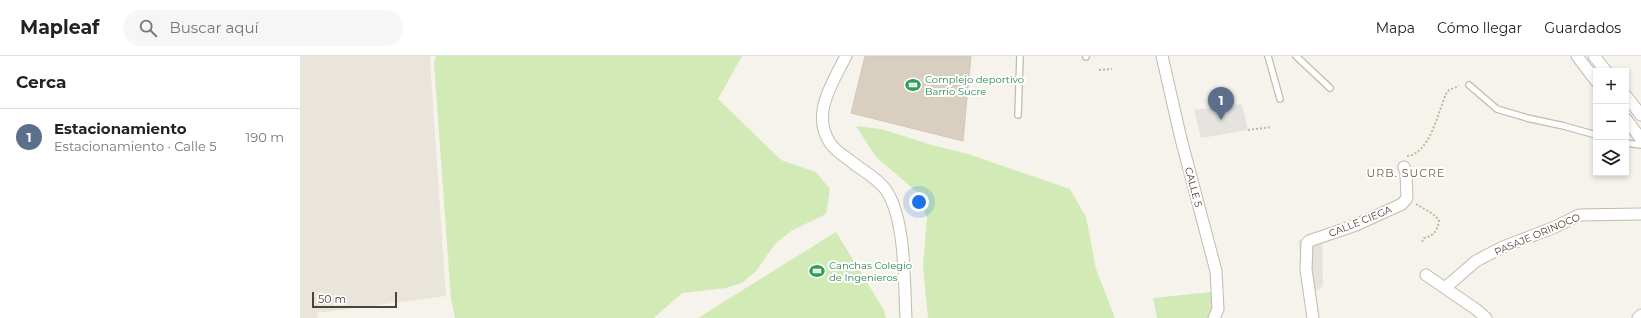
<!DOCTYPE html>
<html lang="es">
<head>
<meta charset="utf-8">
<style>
  :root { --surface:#fff; --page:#f6f6f6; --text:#222; --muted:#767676; --line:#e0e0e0; --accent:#1a73e8 }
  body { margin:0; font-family:Montserrat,sans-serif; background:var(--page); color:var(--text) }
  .controls { position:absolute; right:12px; top:12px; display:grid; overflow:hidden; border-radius:0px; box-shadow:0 2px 6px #0003 }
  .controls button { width:36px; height:36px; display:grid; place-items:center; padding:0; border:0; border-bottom:1px solid var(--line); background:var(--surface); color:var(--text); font:20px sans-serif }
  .scale { position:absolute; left:12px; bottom:10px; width:85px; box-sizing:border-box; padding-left:4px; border:2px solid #4b4439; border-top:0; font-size:11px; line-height:14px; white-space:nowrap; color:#4b4439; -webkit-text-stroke:3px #fff; paint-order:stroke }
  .you { position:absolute; left:619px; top:146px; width:14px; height:14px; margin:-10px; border:3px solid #fff; border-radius:50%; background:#1a73e8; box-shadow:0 0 0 6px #1a73e833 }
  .badge { display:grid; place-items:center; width:26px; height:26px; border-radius:50%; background:var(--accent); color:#fff; font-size:13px; font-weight:700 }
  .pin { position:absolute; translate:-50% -33px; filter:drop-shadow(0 1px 2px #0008) }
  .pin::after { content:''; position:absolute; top:21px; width:14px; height:12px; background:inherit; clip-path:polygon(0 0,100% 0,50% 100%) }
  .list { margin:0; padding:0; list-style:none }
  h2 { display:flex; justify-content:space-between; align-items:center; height:52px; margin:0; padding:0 16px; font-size:17px }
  h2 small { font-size:13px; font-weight:400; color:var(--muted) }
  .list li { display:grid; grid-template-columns:26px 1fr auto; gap:12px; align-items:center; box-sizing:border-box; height:56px; padding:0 16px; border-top:1px solid var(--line) }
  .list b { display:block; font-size:15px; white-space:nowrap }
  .list p { margin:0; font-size:13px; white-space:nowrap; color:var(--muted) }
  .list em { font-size:13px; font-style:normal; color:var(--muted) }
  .icon { flex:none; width:22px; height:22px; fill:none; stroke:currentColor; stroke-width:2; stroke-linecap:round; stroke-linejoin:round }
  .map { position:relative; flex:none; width:1341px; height:262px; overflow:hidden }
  header { display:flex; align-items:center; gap:24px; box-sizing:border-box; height:56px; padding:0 20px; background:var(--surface); border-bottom:1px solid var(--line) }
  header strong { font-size:19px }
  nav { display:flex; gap:22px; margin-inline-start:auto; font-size:14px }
  .search { width:280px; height:36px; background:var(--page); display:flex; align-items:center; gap:10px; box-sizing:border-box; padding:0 14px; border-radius:22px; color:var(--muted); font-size:15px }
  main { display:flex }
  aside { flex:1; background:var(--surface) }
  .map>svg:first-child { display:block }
  .residential { fill:#eae5da }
  .green { fill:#d2eab5 }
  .parking { fill:#e5e3e0 }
  .building { fill:#d8cfc1; stroke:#d3c7b4 }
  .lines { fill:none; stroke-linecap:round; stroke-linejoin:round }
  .service-casing { stroke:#c2bbae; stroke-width:8 }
  .minor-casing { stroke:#c2bbae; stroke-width:13 }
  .path { stroke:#c4b79f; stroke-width:2; stroke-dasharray:2 2; stroke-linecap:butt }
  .service { stroke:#fff; stroke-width:5.5 }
  .minor { stroke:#fff; stroke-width:11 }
  .labels { text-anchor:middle; stroke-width:4; stroke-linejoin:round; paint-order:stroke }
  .leisure-label { font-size:10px; fill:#27864d; stroke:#fff; text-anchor:start }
  .street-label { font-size:10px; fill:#4b4439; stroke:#fff }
  .neighbourhood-label { font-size:11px; letter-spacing:1px; fill:#6e6250; stroke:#fff }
</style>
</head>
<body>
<header>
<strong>Mapleaf</strong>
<div class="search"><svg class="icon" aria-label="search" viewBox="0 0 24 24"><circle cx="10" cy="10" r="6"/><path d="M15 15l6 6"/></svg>Buscar aquí</div>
<nav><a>Mapa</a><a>Cómo llegar</a><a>Guardados</a></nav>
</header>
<main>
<aside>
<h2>Cerca<small></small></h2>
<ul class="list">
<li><span class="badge" style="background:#5c6f8a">1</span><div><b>Estacionamiento</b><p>Estacionamiento · Calle 5</p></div><em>190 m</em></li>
</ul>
</aside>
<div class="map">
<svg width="1341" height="262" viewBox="0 0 1341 262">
  <rect width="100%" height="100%" fill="#f6f3ec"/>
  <path class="residential" d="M 0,0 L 131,0 L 130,4 L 146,240 L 17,257 L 18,262 L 0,262 Z"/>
  <path class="green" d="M 136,0 L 442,0 L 418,43 L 481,104 L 516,116 L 530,133 L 526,158 L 491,175 L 475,188 L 456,215 L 442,227 L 426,232 L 382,237 L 354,262 L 155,262 L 151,243 L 134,7 Z
    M 556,70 L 581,73 L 632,89 L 668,98 L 770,133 L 786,161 L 796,213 L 815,262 L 628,262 L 623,210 L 627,162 L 617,136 L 576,101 Z
    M 536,176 L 584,254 L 586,262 L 398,262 Z
    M 911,236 L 914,250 L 911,262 L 857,262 L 853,242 Z"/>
  <path class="parking" d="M 942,48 L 948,74 L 901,82 L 894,54 Z
    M 1022,178 L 1023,230 L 1011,239 L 1004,222 L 998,185 Z"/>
  <path class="building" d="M 565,0 L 671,0 L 663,85 L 551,57 Z"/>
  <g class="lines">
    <g class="service-casing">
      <path id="service" d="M 968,0 L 980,43
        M 996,0 L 1030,32
        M 786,1 L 786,0
        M 1169,29 L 1197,53 L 1227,62 L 1264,70 L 1296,79
        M 718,59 L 720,0
        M 1326,87 L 1341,89"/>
    </g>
    <g class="minor-casing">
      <path id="minor" d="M 546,0 C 532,28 511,58 530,87 C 535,95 546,101 553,107 C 565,116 577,122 586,134 C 606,164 604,226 606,262
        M 862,0 L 881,83 L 916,215 L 918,253 L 914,262
        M 1277,0 L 1296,25
        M 1294,0 L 1306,15
        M 1326,40 L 1341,59
        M 1326,63 L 1341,83
        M 1126,219 L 1177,254 L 1186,262
        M 1145,232 L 1176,205 L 1203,191 L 1255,171 L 1279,159 L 1341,158
        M 1013,262 L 1006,213 L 1007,187 L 1009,185 L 1056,169 L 1102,148 L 1107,142 L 1106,117 L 1104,111
        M 1338,262 L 1341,259"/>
    </g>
    <path class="path" d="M 799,14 L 812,13
      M 948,74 L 971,71
      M 1107,100 C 1130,98 1138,56 1146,38 L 1149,34 L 1159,30
      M 1116,148 L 1133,158 L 1139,164 C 1138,174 1134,180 1124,182 L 1122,186"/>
    <use href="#service" class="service"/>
    <use href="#minor" class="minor"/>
  </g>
  <defs>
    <g id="stadium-bare" transform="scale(1.2)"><path d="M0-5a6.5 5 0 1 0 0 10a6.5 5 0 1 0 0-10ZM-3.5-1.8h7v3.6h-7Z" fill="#2e9e5b" stroke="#fff" stroke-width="2.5" paint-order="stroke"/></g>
  </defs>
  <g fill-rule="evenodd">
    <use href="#stadium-bare" x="613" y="29"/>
    <use href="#stadium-bare" x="517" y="215"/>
  </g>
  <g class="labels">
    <g class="leisure-label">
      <text x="625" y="27">Complejo deportivo<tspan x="625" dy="12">Barrio Sucre</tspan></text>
      <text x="529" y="213">Canchas Colegio<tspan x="529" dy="12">de Ingenieros</tspan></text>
    </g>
    <g class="street-label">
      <text transform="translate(894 131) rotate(75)" y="4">CALLE 5</text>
      <text transform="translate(1060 165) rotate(-22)" y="4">CALLE CIEGA</text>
      <text transform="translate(1237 178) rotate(-23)" y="4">PASAJE ORINOCO</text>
    </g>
    <g class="neighbourhood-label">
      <text x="1106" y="121">URB. SUCRE</text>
    </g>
  </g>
</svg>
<div class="controls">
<button>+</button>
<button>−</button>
<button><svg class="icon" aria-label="layers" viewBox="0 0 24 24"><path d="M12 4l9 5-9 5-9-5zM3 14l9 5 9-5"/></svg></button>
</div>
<div class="scale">50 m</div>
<div class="you"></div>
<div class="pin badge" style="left:921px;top:64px;background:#5c6f8a">1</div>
</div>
</main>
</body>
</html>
